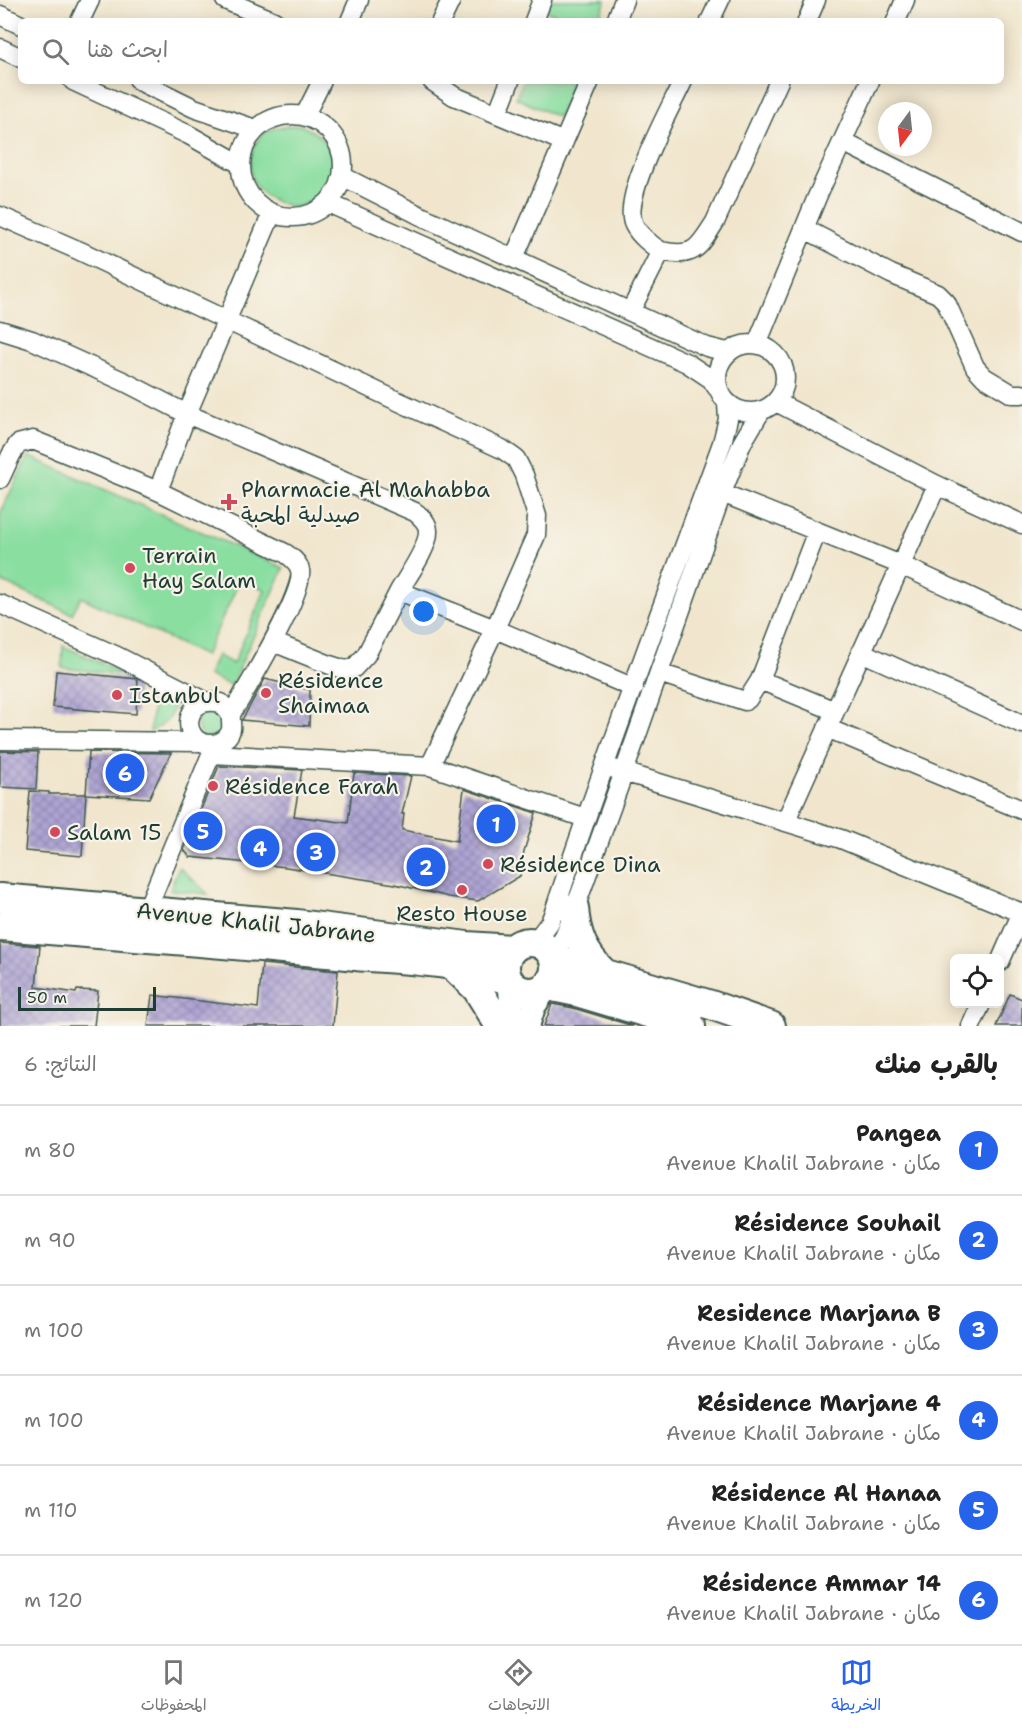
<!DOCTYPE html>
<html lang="ar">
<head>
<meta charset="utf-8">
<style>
  :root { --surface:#fff; --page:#f6f6f6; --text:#222; --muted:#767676; --line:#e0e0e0; --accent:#2563eb }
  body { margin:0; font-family:"Shantell Sans","Playpen Sans Arabic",sans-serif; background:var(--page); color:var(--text); direction:rtl }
  .controls { position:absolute; right:18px; bottom:18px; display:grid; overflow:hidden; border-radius:9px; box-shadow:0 3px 15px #0003 }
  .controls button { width:54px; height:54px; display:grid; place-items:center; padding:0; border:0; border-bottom:2px solid var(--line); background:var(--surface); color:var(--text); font:30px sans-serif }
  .compass { position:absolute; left:878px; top:102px; width:54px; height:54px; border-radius:50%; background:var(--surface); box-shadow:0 3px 15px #0003; rotate:195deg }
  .scale { position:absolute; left:18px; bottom:15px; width:138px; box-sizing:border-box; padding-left:6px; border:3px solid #1f3d34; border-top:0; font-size:16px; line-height:21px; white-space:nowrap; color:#1f3d34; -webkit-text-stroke:4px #f7f3e8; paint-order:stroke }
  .you { position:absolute; left:424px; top:612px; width:21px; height:21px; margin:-15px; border:4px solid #fff; border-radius:50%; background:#1a73e8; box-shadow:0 0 0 9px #1a73e833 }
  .badge { display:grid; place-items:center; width:39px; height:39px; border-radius:50%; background:var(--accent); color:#fff; font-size:20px; font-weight:700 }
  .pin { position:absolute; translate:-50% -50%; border:3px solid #fff; box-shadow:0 2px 6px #0006 }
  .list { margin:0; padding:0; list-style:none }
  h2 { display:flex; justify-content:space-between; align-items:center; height:78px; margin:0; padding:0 24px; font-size:26px }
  h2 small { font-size:20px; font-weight:400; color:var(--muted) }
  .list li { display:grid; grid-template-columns:39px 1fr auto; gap:18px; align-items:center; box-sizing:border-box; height:90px; padding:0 24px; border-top:2px solid var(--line) }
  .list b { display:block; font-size:22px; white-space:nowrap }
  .list p { margin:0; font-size:20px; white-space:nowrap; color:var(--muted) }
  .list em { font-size:20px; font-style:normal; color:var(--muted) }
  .icon { flex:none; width:33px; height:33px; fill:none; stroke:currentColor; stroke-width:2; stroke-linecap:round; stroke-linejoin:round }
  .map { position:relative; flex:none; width:1022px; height:1026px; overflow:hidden; direction:ltr }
  .search { position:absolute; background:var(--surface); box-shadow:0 3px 15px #0003; left:18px; right:18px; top:18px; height:66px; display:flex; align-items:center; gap:15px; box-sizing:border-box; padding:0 21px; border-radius:9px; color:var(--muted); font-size:22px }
  .sheet { height:618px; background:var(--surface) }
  nav { display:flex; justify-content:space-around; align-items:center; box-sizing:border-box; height:84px; border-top:2px solid var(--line); background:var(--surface); font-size:16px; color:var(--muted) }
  nav a { display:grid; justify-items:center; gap:3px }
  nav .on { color:var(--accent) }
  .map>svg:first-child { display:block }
  .garden { fill:#89dea0; stroke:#548e6a; stroke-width:1.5 }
  .building { fill:url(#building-cross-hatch) }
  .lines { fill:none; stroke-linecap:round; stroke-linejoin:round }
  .minor-casing { stroke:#3e564b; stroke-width:21 }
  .tertiary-casing { stroke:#3e564b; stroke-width:26 }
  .primary-casing { stroke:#3e564b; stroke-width:32 }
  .minor { stroke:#fff; stroke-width:18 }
  .tertiary { stroke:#fff; stroke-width:22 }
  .primary { stroke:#fff; stroke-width:28 }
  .poi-dot { fill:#d1495b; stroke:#f7f3e8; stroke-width:2 }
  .labels { text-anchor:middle; stroke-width:4.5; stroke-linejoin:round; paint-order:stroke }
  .poi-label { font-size:22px; fill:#1f3d34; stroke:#f7f3e8; text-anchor:start }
  .street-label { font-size:22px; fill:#1f3d34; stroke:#f7f3e8 }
</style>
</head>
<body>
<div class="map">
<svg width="1022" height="1026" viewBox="0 0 1022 1026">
  <defs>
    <pattern id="building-cross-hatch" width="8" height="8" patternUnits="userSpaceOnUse" patternTransform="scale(1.5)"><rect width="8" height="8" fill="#afa4d4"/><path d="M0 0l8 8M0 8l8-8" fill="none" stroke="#8e87ad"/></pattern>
  </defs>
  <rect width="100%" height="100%" fill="#f7f3e8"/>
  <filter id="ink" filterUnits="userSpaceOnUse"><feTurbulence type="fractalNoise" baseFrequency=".0167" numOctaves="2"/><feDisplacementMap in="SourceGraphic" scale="12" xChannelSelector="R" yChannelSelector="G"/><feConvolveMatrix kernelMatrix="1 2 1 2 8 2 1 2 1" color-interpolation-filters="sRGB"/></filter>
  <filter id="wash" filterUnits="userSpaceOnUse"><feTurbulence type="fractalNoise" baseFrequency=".008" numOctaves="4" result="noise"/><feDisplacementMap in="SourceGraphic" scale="24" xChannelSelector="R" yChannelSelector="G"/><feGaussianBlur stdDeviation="1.35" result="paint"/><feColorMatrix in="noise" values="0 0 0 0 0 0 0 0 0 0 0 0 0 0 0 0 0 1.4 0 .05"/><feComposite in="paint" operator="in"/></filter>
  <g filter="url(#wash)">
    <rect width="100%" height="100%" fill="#f1e6cd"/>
    <path class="garden" d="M 550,0 L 606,0 L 598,21 L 571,21 L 546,11 Z
      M 523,81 L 576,81 L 558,117 L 516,98 Z
      M 300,125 C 309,129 316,132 323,139 C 340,157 334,186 315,199 C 308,203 301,207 293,207 C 289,206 284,204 280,203 C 270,200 260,193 255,184 C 245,166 252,137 272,129 C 281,126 290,126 300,125 Z
      M 28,456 L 284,568 L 231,686 L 208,675 L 217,655 L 233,664 L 265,590 L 241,578 L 205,656 L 81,597 L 72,614 L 0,581 L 0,514 Z
      M 63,646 L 128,675 L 62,668 Z
      M 155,686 C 185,699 174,720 150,732 Z
      M 220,708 L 226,733 L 201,739 L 195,714 Z
      M 179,867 L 208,894 L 170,890 Z"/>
    <g id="blocks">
      <path class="building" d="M 56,671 L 138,679 L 136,714 L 53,707 Z
        M 265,679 L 310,690 L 309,726 L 242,720 Z
        M 0,751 L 38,752 L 36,789 L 0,787 Z
        M 89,752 L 171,753 L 149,798 L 86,794 Z
        M 219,766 L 302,770 L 294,816 L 348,823 L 354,773 L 411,776 L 402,814 L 404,814 L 402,830 L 457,841 L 464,789 L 536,813 L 524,851 L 520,876 L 478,901 L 449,897 L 395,884 L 286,867 L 190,857 L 184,850 Z
        M 30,791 L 49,792 L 49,794 L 86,794 L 82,856 L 25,851 Z
        M 0,943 L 40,946 L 36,987 L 76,993 L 77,990 L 98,991 L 94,1026 L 0,1026 Z
        M 262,964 L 338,971 L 333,1026 L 148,1026 L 152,995 L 258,1008 Z
        M 1010,994 L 1022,999 L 1022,1026 L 996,1026 Z
        M 552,1004 L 573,1008 L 633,1026 L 544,1026 Z"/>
    </g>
  </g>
  <g filter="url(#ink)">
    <use href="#blocks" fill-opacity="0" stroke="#3e564b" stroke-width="1.5"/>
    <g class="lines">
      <g class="minor-casing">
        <path id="minor" d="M 225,0 L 274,21
          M 0,15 L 21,25
          M 80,21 L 90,0
          M 350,21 L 359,0
          M 441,21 L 451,0
          M 534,21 L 542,0
          M 616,21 L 624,0
          M 710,21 L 720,0
          M 807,21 L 816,0
          M 896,21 L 905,0
          M 0,48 L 21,58
          M 73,81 L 189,135 L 240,164
          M 139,81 L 194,108 L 255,129
          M 432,81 L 454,96 L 564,142
          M 497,114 L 510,81
          M241 166a51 51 0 1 1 102 0a51 51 0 1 1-102 0Z
          M 305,115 L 322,81
          M 843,142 L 1022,232
          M 342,176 L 421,216 L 707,347 L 727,352
          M 328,203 L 687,363 L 711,379 L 717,388
          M 0,216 L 80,251 L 391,398 L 502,449 L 516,459 L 524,475 L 537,516 L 536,535 L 495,629 L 430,766
          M 805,229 L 891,274 L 938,294 L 946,302 L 975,367 L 984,377 L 1012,394 L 1022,394
          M 661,251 C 694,258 698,249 715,222 L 779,81
          M 514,258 L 590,81
          M 630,312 L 661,251 C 652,246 639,235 634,225 C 620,199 670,109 683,81
          M 0,330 L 32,340 L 125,382 L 187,414 L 415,512 C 421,517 428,522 428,531 C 429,547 407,577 399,591 L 495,629 L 634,688
          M717 378a34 34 0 1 1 68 0a34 34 0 1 1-68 0Z
          M 757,344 L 817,197 L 870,81
          M 776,402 L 937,485 L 1022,524
          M 0,479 L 11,455 L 18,444 L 33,440 L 158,491 L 285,553 C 291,557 298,562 300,570 C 305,591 251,681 238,703 C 236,706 232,711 231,715 C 230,724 234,729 227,737 C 223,741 217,744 211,744 C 179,744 182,693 221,703 L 231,715
          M 158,491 L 187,414 L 272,213
          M 722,493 L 901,565 L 1022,621
          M 817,531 L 760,680 L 835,711
          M 0,604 L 117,656 L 205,701
          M 273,642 L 330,665 L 346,670 L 354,668 L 366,655 L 399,591
          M 861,652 L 1022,724
          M 659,673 L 745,701 L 748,699 L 760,680
          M 827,728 L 1022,810
          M 0,740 L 201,742
          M 211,754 L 430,766 L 585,818
          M 614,769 L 841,839 L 1022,913
          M 786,820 L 937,485
          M 147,909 L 215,745
          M 535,942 L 550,922 L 554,912 C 606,755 665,600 722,443 L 728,419 L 727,404
          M 554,958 L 569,925 L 624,772 L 722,493 L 742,443 L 761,411
          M 1000,962 L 1022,912
          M 971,1026 L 981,1004"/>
      </g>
      <g class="tertiary-casing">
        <path id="tertiary" d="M 508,1026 L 512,1008 L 509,982
          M 528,1026 L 534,1007 L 548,986"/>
      </g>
      <g class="primary-casing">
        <path id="primary" d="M 0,898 L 297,924 L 467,946 L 512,949
          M 574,908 C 576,936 584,954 604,973
          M 0,926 C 119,936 237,944 356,956 C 403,960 466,961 509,981
          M505 967a25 25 0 1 1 50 0a25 25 0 1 1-50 0Z
          M 555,959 L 711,1005 L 771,1026
          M 454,967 L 477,989 L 500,1026
          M 548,986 L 577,992 L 691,1026"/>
      </g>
      <use href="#minor" class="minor"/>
      <use href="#tertiary" class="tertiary"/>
      <use href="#primary" class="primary"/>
    </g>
  </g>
  <g class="poi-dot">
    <path d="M226 493h6v6h6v6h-6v6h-6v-6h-6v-6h6z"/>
    <circle cx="130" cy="568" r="6"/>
    <circle cx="266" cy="693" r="6"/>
    <circle cx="117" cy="695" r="6"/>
    <circle cx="213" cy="786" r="6"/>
    <circle cx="55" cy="832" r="6"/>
    <circle cx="488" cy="864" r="6"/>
    <circle cx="462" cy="890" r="6"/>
  </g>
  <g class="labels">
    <g class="poi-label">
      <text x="241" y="497">Pharmacie Al Mahabba<tspan x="241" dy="25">صيدلية المحبة</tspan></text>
      <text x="142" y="563">Terrain<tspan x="142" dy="25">Hay Salam</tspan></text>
      <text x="278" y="688">Résidence<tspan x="278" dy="25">Shaimaa</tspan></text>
      <text x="129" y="703">Istanbul</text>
      <text x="225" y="794">Résidence Farah</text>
      <text x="67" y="840">Salam 15</text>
      <text x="500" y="872">Résidence Dina</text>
      <text x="462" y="921" text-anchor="middle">Resto House</text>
    </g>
    <g class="street-label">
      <text transform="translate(256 922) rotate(6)" y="8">Avenue Khalil Jabrane</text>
    </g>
  </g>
</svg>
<div class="controls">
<button><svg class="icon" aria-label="locate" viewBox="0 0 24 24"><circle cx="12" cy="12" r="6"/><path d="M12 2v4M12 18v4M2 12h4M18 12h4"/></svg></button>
</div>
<svg class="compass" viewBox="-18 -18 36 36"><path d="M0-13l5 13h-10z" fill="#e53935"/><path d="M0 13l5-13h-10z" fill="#767676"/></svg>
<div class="scale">50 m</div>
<div class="you"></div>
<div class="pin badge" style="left:496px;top:824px">1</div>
<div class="pin badge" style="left:426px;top:867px">2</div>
<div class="pin badge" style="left:316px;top:852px">3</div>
<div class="pin badge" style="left:260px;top:848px">4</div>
<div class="pin badge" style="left:203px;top:831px">5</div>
<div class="pin badge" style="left:125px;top:773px">6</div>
<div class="search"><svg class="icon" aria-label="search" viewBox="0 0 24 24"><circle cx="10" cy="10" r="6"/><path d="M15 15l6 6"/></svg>ابحث هنا</div>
</div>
<section class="sheet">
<h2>بالقرب منك<small>النتائج: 6</small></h2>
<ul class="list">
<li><span class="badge">1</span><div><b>Pangea</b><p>مكان · Avenue Khalil Jabrane</p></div><em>80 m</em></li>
<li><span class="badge">2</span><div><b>Résidence Souhail</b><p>مكان · Avenue Khalil Jabrane</p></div><em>90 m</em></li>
<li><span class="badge">3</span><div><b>Residence Marjana B</b><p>مكان · Avenue Khalil Jabrane</p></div><em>100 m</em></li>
<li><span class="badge">4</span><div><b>Résidence Marjane 4</b><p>مكان · Avenue Khalil Jabrane</p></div><em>100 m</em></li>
<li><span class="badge">5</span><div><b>Résidence Al Hanaa</b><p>مكان · Avenue Khalil Jabrane</p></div><em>110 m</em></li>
<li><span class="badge">6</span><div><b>Résidence Ammar 14</b><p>مكان · Avenue Khalil Jabrane</p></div><em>120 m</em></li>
</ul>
</section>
<nav>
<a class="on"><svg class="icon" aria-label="map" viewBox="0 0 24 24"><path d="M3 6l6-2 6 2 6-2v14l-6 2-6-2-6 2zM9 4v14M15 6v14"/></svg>الخريطة</a>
<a><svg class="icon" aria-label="directions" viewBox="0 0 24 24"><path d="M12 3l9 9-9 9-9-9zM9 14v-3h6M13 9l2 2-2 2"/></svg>الاتجاهات</a>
<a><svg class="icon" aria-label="saved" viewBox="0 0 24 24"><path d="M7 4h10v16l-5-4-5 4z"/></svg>المحفوظات</a>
</nav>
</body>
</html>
